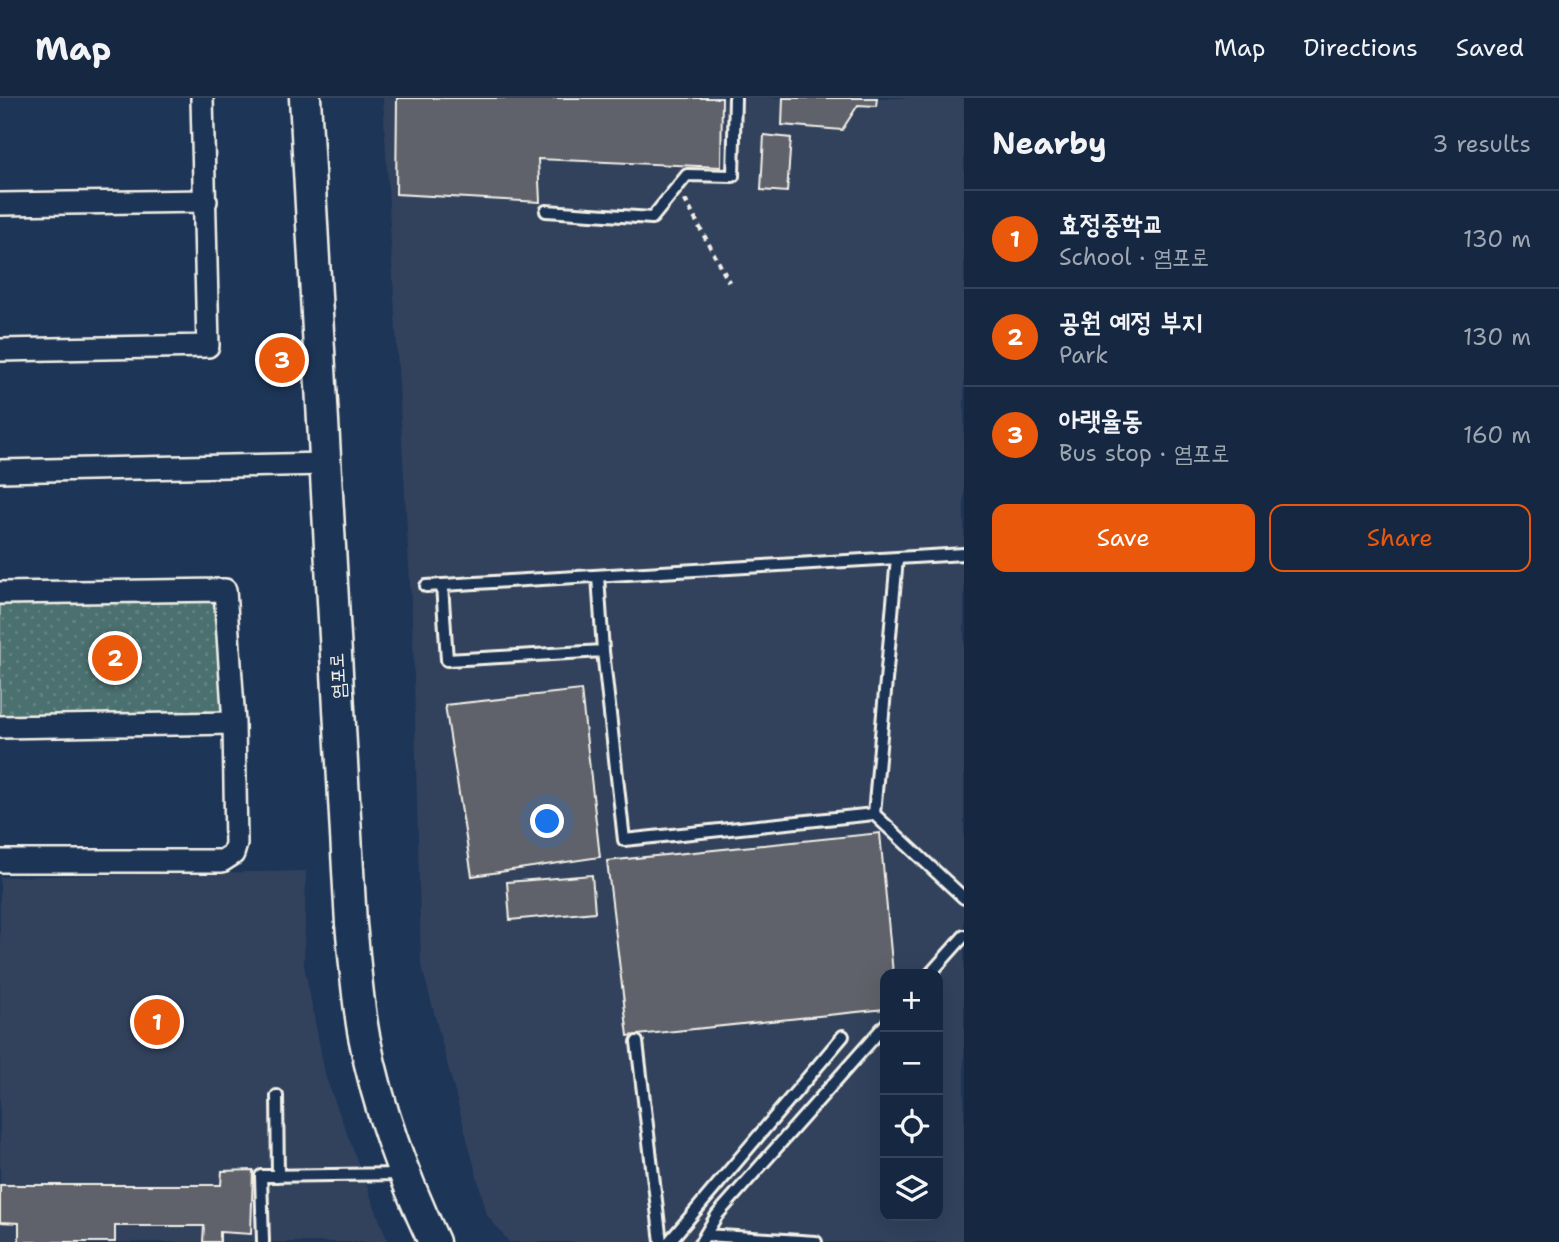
<!DOCTYPE html>
<html lang="en">
<head>
<meta charset="utf-8">
<style>
  :root { --surface:#162841; --page:#1f3048; --text:#f1f3f6; --muted:#9ea6b1; --line:#35445a; --accent:#ea580c }
  body { margin:0; font-family:"Shantell Sans","Poor Story",sans-serif; background:var(--page); color:var(--text) }
  .controls { position:absolute; right:21px; bottom:21px; display:grid; overflow:hidden; border-radius:14px; box-shadow:0 7px 28px #0002 }
  .controls button { width:63px; height:63px; display:grid; place-items:center; padding:0; border:0; border-bottom:2px solid var(--line); background:var(--surface); color:var(--text); font:35px sans-serif }
  .you { position:absolute; left:548px; top:724px; width:24px; height:24px; margin:-18px; border:5px solid #fff; border-radius:50%; background:#1a73e8; box-shadow:0 0 0 10px #1a73e833 }
  .badge { display:grid; place-items:center; width:46px; height:46px; border-radius:50%; background:var(--accent); color:#fff; font-size:23px; font-weight:700 }
  .pin { position:absolute; translate:-50% -50%; border:4px solid #fff; box-shadow:0 2px 7px #0006 }
  .list { margin:0; padding:0; list-style:none }
  h2 { display:flex; justify-content:space-between; align-items:center; height:91px; margin:0; padding:0 28px; font-size:30px }
  h2 small { font-size:23px; font-weight:400; color:var(--muted) }
  .list li { display:grid; grid-template-columns:46px 1fr auto; gap:21px; align-items:center; box-sizing:border-box; height:98px; padding:0 28px; border-top:2px solid var(--line) }
  .list b { display:block; font-size:26px; white-space:nowrap }
  .list p { margin:0; font-size:23px; white-space:nowrap; color:var(--muted) }
  .list em { font-size:23px; font-style:normal; color:var(--muted) }
  .actions { display:flex; gap:14px; padding:21px 28px }
  .actions a { flex:1; padding:16px 0; border:2px solid var(--accent); border-radius:14px; text-align:center; font-size:24px; color:var(--accent) }
  .actions .main { background:var(--accent); color:#fff }
  .icon { flex:none; width:38px; height:38px; fill:none; stroke:currentColor; stroke-width:2; stroke-linecap:round; stroke-linejoin:round }
  .map { position:relative; flex:none; width:964px; height:1144px; overflow:hidden }
  header { display:flex; align-items:center; gap:42px; box-sizing:border-box; height:98px; padding:0 35px; background:var(--surface); border-bottom:2px solid var(--line) }
  header strong { font-size:33px }
  nav { display:flex; gap:38px; margin-inline-start:auto; font-size:24px }
  main { display:flex }
  aside { flex:1; background:var(--surface) }
  .map>svg:first-child { display:block }
  .built { fill:#31425d; fill-rule:evenodd }
  .grass { fill:url(#grass-dots); stroke:#a0b0ac; stroke-width:2 }
  .building { fill:#5f626a; stroke:#f4f1e8; stroke-width:2 }
  .lines { fill:none; stroke-linecap:round; stroke-linejoin:round }
  .service-casing { stroke:#f4f1e8; stroke-width:16 }
  .minor-casing { stroke:#f4f1e8; stroke-width:26 }
  .secondary-casing { stroke:#f4f1e8; stroke-width:35 }
  .path { stroke:#f4f1e8; stroke-width:4.5; stroke-dasharray:5 5; stroke-linecap:butt }
  .service { stroke:#1d3557; stroke-width:10 }
  .minor { stroke:#1d3557; stroke-width:21 }
  .secondary { stroke:#1d3557; stroke-width:30 }
  .labels { text-anchor:middle; stroke-width:5; stroke-linejoin:round; paint-order:stroke }
  .street-label { font-size:19px; fill:#f4f1e8; stroke:#1d3557 }
</style>
</head>
<body>
<header>
<strong>Map</strong>
<nav><a>Map</a><a>Directions</a><a>Saved</a></nav>
</header>
<main>
<div class="map">
<svg width="964" height="1144" viewBox="0 0 964 1144">
  <defs>
    <pattern id="grass-dots" width="8" height="8" patternUnits="userSpaceOnUse" patternTransform="scale(1.75)"><rect width="8" height="8" fill="#4c6f70"/><path d="M2 2h.1M6 6h.1" fill="none" stroke="#668484" stroke-width="1.8" stroke-linecap="round"/></pattern>
  </defs>
  <rect width="100%" height="100%" fill="#1d3557"/>
  <filter id="ink" filterUnits="userSpaceOnUse"><feTurbulence type="fractalNoise" baseFrequency=".0143" numOctaves="2"/><feDisplacementMap in="SourceGraphic" scale="14" xChannelSelector="R" yChannelSelector="G"/><feConvolveMatrix kernelMatrix="1 2 1 2 8 2 1 2 1" color-interpolation-filters="sRGB"/></filter>
  <g filter="url(#ink)">
    <path class="built" d="M 383,0 L 964,0 L 964,1144 L 509,1144 L 487,1117 L 421,865 L 413,540 ZM 885,876 L 938,876 L 938,1118 L 885,1118 Z
      M 306,773 L 304,867 L 326,980 L 388,1144 L 0,1144 L 0,779 Z"/>
    <path class="grass" d="M 225,492 L 234,625 L 0,629 L 0,495 Z"/>
    <path class="building" d="M 397,0 L 722,0 L 721,69 L 538,61 L 540,104 L 396,96 Z
      M 783,0 L 877,0 L 876,8 L 858,7 L 842,32 L 782,27 Z
      M 764,37 L 791,40 L 787,94 L 761,92 Z
      M 581,592 L 600,759 L 472,778 L 445,607 Z
      M 880,735 L 893,876 L 885,876 L 885,911 L 628,938 L 607,763 Z
      M 592,777 L 595,814 L 510,822 L 507,784 Z
      M 253,1072 L 251,1136 L 220,1134 L 220,1144 L 203,1144 L 204,1128 L 115,1128 L 115,1144 L 19,1144 L 19,1125 L 0,1124 L 0,1087 L 221,1087 L 222,1073 Z"/>
    <g class="lines">
      <g class="service-casing">
        <path id="service" d="M 546,113 L 652,120 L 687,77 L 733,78 L 735,0
          M 442,487 L 447,562 L 603,553 L 598,478
          M 426,488 L 964,456
          M 603,553 L 624,742 L 874,716 L 964,800
          M 874,716 L 897,460
          M 930,876 L 964,838
          M 637,944 L 661,1144
          M 277,998 L 278,1078
          M 705,1137 L 816,1144
          M 263,1144 L 261,1078 L 402,1076
          M 669,1144 L 843,938
          M 701,1144 L 717,1117 L 885,927"/>
      </g>
      <g class="minor-casing">
        <path id="minor" d="M 0,106 L 206,103
          M 0,252 L 208,248 L 202,0
          M 0,373 L 325,366
          M 0,495 L 225,492 L 234,625 L 236,746 L 233,756 L 222,763 L 0,763
          M 0,629 L 234,625"/>
      </g>
      <g class="secondary-casing">
        <path id="secondary" d="M 305,0 L 351,826 C 355,863 357,901 364,938 C 378,1011 403,1077 434,1144"/>
      </g>
      <path class="path" d="M 685,102 L 729,184"/>
      <use href="#service" class="service"/>
      <use href="#minor" class="minor"/>
      <use href="#secondary" class="secondary"/>
    </g>
  </g>
  <g class="labels">
    <g class="street-label">
      <text transform="translate(337 578) rotate(-93)" y="7">염포로</text>
    </g>
  </g>
</svg>
<div class="controls">
<button>+</button>
<button>−</button>
<button><svg class="icon" aria-label="locate" viewBox="0 0 24 24"><circle cx="12" cy="12" r="6"/><path d="M12 2v4M12 18v4M2 12h4M18 12h4"/></svg></button>
<button><svg class="icon" aria-label="layers" viewBox="0 0 24 24"><path d="M12 4l9 5-9 5-9-5zM3 14l9 5 9-5"/></svg></button>
</div>
<div class="you"></div>
<div class="pin badge" style="left:157px;top:924px">1</div>
<div class="pin badge" style="left:115px;top:560px">2</div>
<div class="pin badge" style="left:282px;top:262px">3</div>
</div>
<aside>
<h2>Nearby<small>3 results</small></h2>
<ul class="list">
<li><span class="badge">1</span><div><b>효정중학교</b><p>School · 염포로</p></div><em>130 m</em></li>
<li><span class="badge">2</span><div><b>공원 예정 부지</b><p>Park</p></div><em>130 m</em></li>
<li><span class="badge">3</span><div><b>아랫율동</b><p>Bus stop · 염포로</p></div><em>160 m</em></li>
</ul>
<div class="actions"><a class="main">Save</a><a>Share</a></div>
</aside>
</main>
</body>
</html>
